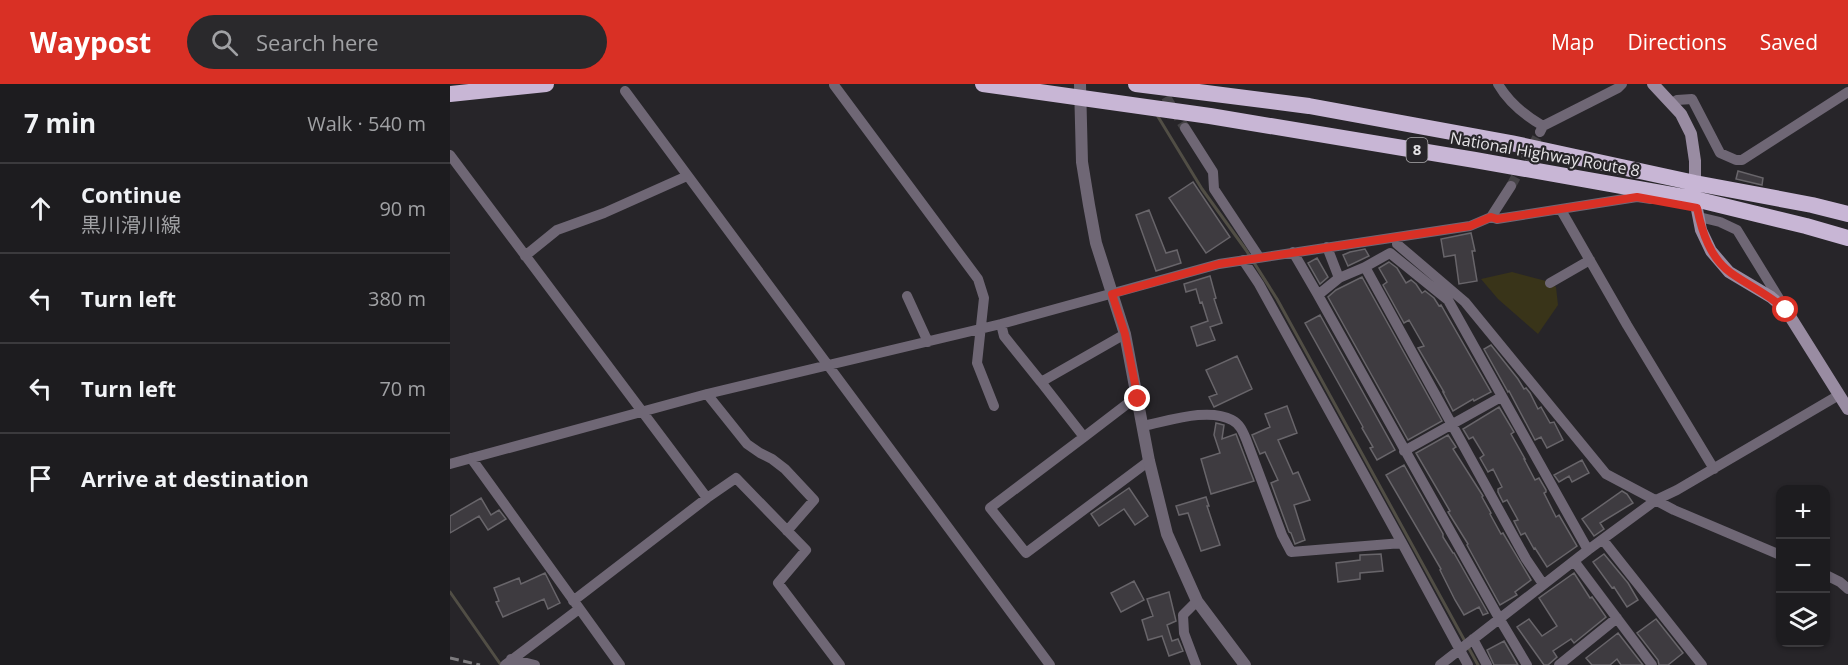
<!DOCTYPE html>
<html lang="en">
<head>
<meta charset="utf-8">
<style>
  :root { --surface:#1d1c1f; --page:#2a292c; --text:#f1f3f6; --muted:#a0a1a4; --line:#3b3a3d; --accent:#d93025 }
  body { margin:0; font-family:"Open Sans","Noto Sans JP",sans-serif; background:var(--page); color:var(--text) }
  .controls { position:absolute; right:18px; bottom:18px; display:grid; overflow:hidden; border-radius:12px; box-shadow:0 2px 4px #0004 }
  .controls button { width:54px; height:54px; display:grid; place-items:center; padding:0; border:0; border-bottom:2px solid var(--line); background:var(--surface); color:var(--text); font:30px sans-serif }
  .stop { position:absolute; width:18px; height:18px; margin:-14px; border:4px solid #d93025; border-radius:50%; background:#fff }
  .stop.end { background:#d93025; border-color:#fff; box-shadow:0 2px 6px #0008 }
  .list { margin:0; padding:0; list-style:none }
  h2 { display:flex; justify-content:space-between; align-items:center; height:78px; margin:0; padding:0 24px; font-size:26px }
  h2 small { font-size:20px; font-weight:400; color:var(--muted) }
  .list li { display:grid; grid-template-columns:39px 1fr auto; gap:18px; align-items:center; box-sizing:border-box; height:90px; padding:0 24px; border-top:2px solid var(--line) }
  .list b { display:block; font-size:22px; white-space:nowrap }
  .list p { margin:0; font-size:20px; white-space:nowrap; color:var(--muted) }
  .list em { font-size:20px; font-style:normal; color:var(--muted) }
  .icon { flex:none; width:33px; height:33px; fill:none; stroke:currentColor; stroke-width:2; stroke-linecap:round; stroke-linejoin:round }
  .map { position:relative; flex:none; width:1398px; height:581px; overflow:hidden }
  header { display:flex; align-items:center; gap:36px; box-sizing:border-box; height:84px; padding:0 30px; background:var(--accent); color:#fff }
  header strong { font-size:28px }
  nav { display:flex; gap:33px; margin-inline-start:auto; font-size:21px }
  .search { width:420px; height:54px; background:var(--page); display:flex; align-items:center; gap:15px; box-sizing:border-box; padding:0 21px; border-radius:33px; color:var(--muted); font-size:22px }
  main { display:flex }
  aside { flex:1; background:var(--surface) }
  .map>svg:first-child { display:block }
  .green { fill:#393419 }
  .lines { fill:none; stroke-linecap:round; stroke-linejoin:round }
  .stream { stroke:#514e45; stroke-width:3 }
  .building { fill:#3e3b40; stroke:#68656a; stroke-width:1.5 }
  .minor-tunnel { stroke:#444245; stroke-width:10; stroke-dasharray:10 5; stroke-linecap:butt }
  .minor { stroke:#6f6775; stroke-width:10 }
  .tertiary { stroke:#6f6775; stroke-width:12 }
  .secondary { stroke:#998ca2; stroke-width:12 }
  .trunk { stroke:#c8b6d5; stroke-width:16 }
  .rail { stroke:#7d7b7e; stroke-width:3; stroke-dasharray:9 4.5; stroke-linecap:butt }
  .route { stroke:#d93025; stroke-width:8 }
  .labels { text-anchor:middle; stroke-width:4.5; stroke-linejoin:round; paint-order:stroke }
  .shield { fill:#272529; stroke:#acaaad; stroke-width:1.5 }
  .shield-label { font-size:15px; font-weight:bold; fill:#e5e3e6 }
  .street-label { font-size:16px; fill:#e5e3e6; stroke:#272529 }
</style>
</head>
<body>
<header>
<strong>Waypost</strong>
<div class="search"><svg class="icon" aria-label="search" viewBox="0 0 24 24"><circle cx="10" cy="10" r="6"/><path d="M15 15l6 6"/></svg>Search here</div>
<nav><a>Map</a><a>Directions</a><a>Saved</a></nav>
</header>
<main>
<aside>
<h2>7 min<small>Walk · 540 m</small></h2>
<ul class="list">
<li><svg class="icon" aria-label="ahead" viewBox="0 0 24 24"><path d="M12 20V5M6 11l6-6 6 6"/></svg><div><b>Continue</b><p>黒川滑川線</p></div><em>90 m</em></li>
<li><svg class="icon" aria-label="left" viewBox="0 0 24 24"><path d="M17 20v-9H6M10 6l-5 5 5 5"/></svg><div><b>Turn left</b></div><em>380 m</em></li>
<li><svg class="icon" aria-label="left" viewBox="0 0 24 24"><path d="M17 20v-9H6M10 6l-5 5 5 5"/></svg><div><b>Turn left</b></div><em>70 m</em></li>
<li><svg class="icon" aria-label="arrive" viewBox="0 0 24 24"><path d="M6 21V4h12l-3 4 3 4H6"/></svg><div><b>Arrive at destination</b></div></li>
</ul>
</aside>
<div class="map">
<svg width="1398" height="581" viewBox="0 0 1398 581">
  <rect width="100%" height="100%" fill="#272529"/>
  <path class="green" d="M 1062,188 L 1096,197 L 1106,203 L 1108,221 L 1088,250 L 1048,215 L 1031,195 Z"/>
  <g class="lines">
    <path class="stream" d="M 707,31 L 752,105 L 796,166 L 827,215 L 1028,581
      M 0,508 L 51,581"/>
  </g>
  <path class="building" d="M 1288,87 L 1313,94 L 1312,101 L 1286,95 Z
    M 743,98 L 780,153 L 756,169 L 719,114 Z
    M 699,126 L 716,169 L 727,166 L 731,179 L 706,187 L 686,131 Z
    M 1021,149 L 1025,167 L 1022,167 L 1027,197 L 1009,200 L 1005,171 L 994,173 L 991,155 Z
    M 915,165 L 919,172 L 898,182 L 893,171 L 900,168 Z
    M 867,174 L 878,193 L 870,200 L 858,179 Z
    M 939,178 L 947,184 L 956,199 L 961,196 L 966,200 L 972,209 L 975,207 L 984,214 L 989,222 L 991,221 L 1041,308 L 1024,317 L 1023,315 L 1003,327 L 993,308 L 994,308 L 968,264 L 974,262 L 959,236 L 954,239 L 933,201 L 937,198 L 929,184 Z
    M 760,192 L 766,214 L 764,215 L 772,239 L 760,243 L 765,256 L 747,262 L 741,243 L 758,237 L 752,218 L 750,219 L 746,205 L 736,208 L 734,200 Z
    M 912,193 L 992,337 L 958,356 L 878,213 L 886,206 Z
    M 870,231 L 945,366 L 927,376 L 920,364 L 923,363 L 912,344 L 913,343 L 855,239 Z
    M 1041,261 L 1068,295 L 1074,305 L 1076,304 L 1080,309 L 1088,325 L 1091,323 L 1100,339 L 1104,338 L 1113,356 L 1097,364 L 1091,353 L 1085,356 L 1059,307 L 1058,308 L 1034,265 Z
    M 787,272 L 802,305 L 764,323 L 759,313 L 767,310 L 756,286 Z
    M 837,322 L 847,349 L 828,356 L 843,390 L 848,388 L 860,416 L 844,421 L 855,456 L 845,460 L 841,449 L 839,448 L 821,399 L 828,396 L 815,368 L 810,370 L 802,351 L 820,343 L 815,330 Z
    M 1049,323 L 1064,348 L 1061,350 L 1075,375 L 1074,375 L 1085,396 L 1089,394 L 1096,406 L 1096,408 L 1094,409 L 1106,433 L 1109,431 L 1127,462 L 1097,483 L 1085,464 L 1084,465 L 1075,449 L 1071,451 L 1064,437 L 1068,436 L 1057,416 L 1053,418 L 1048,408 L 1048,405 L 1052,403 L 1043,385 L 1038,388 L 1030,374 L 1034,371 L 1023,353 L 1019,355 L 1013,345 Z
    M 766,339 L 774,341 L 772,355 L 786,350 L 804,397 L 761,410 L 751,375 L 770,369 L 764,351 Z
    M 998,351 L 1006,363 L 1003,365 L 1033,412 L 1032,413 L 1041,429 L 1040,430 L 1051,450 L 1053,449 L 1081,496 L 1065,508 L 1067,511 L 1050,521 L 1017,461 L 1018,460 L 998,428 L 1000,427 L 966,369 Z
    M 1132,376 L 1139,389 L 1122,398 L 1119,392 L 1109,398 L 1104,391 Z
    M 954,381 L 993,450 L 993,453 L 1003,469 L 1004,469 L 1038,529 L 1033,531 L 1029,523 L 1014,531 L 1005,516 L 990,486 L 991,485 L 936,391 Z
    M 679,404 L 698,432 L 685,441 L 674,425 L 649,442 L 641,430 Z
    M 1172,407 L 1177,410 L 1183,419 L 1150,439 L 1154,445 L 1144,452 L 1132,435 Z
    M 756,413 L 759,422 L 757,422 L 770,461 L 751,467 L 738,429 L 729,431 L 726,422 Z
    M 31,414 L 41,431 L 49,426 L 56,435 L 38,446 L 29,432 L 0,449 L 0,432 Z
    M 931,470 L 933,487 L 910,489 L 910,495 L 888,498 L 886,479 L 910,476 L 910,471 Z
    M 1154,470 L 1178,499 L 1188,516 L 1177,523 L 1164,503 L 1162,504 L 1143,478 Z
    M 95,489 L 110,519 L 98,525 L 94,515 L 53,533 L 46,518 L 49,517 L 44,504 L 69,494 L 71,500 Z
    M 1124,489 L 1140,514 L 1142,513 L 1156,533 L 1124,559 L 1121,555 L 1103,567 L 1107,573 L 1098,581 L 1094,581 L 1067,543 L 1079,535 L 1092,552 L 1107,542 L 1089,514 Z
    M 684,497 L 694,516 L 671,528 L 661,509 Z
    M 719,508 L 726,537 L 717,541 L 722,557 L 728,555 L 733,567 L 719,572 L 712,552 L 698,556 L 692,536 L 703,532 L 697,515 Z
    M 1206,535 L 1233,569 L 1218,581 L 1209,581 L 1208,576 L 1187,549 Z
    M 1168,549 L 1193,581 L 1171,581 L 1167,575 L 1160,581 L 1142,581 L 1136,574 Z
    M 1054,557 L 1068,581 L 1044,581 L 1037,566 Z"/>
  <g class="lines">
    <path class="minor-tunnel" d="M 708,0 L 735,44
      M 1061,102 L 1090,48"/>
    <path class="minor" d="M 1048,0 C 1059,19 1074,31 1093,42
      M 384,1 L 528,195 L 534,214 L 527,279 L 544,322
      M 175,7 L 600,581
      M 1222,19 L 1227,16 L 1242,15 L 1270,69 L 1286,76 L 1292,76 L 1398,8
      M 735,44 L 763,88 L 764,105 L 809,173
      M 1090,48 L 1093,42 L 1168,4 L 1172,0
      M 0,71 L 257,414 L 286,394 L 356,466 L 328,499 L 390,581
      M 1111,126 L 1177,241 L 1264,385
      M 1041,133 L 1047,135 L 1187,113 L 1201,115
      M 1249,133 L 1270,138 L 1287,146 L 1333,221
      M 947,160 L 1015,218 L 1156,390 L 1224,426 L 1330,471
      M 877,163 L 889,194 L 915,183 L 1076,475 L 1093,500
      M 843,168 L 868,211
      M 75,172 L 107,146 L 154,129 L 237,92
      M 793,176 L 809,200 L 952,459
      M 915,183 L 940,169 L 998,216 L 1138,466
      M 889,194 L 868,211 L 1049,534 L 1077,581
      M 1100,199 L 1140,176
      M 457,212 L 478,258
      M 551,240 L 554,252 L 591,298 L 675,250
      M 591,298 L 634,353 L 681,317 L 688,315
      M 257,310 L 297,360 L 310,369 L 322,375 L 335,385 L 364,416 L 337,447
      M 693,342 C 719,337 758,323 782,336 C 790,340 793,348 796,355 L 832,451 L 841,468 L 952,459 L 1018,581
      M 634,353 L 540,424 L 576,469 L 699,377
      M 954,367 L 1051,313
      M 21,374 L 170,581
      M 0,380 L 257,310 L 551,240 L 769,180 L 1020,142 L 1041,133 L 1061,102
      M 1153,456 L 1252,581
      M 1124,477 L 1202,581
      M 1376,491 L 1390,498 L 1398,505
      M 123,517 L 257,414
      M 1023,555 L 1037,581
      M 61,575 L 85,581
      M 55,581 L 129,525
      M 746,581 L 734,549 L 733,531 L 747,517
      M 990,581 L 1138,466 L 1206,416 L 1227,406 L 1389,311
      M 1109,581 L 1167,534"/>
    <path class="tertiary" d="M 630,0 L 632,78 L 639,121 L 646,159 L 675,250 L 699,377 L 717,450 L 747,517 L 795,581"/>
    <path class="secondary" d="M 1203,0 L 1231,30 L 1241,50 L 1245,77 L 1245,115 L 1251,146 L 1261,167 L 1279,188 L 1321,213 L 1336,226 L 1398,325"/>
    <path class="trunk" d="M 533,0 L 760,32 L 1025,76 L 1245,115 L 1356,142 L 1398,154
      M 686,0 L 859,22 L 1061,59 L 1245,99 L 1362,121 L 1398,130
      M 0,10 L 96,0"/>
    <path class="rail" d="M 0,574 L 30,581"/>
  </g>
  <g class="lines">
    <path class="route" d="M 688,315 L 675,250 L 662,210 L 769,180 L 1020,142 L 1041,133 L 1047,135 L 1187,113 L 1247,124 C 1252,148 1260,174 1281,189 C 1301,203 1318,210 1336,226"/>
  </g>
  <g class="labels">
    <rect class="shield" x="956.5" y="54" width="21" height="24" rx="4.5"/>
    <g class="shield-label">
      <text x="967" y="71">8</text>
    </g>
    <g class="street-label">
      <text transform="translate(1095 70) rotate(10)" y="6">National Highway Route 8</text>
    </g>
  </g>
</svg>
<div class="controls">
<button>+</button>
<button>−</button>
<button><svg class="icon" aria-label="layers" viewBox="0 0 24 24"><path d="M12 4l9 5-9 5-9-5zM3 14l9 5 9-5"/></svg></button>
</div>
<div class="stop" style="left:1336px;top:226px"></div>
<div class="stop end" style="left:688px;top:315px"></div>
</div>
</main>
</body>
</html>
